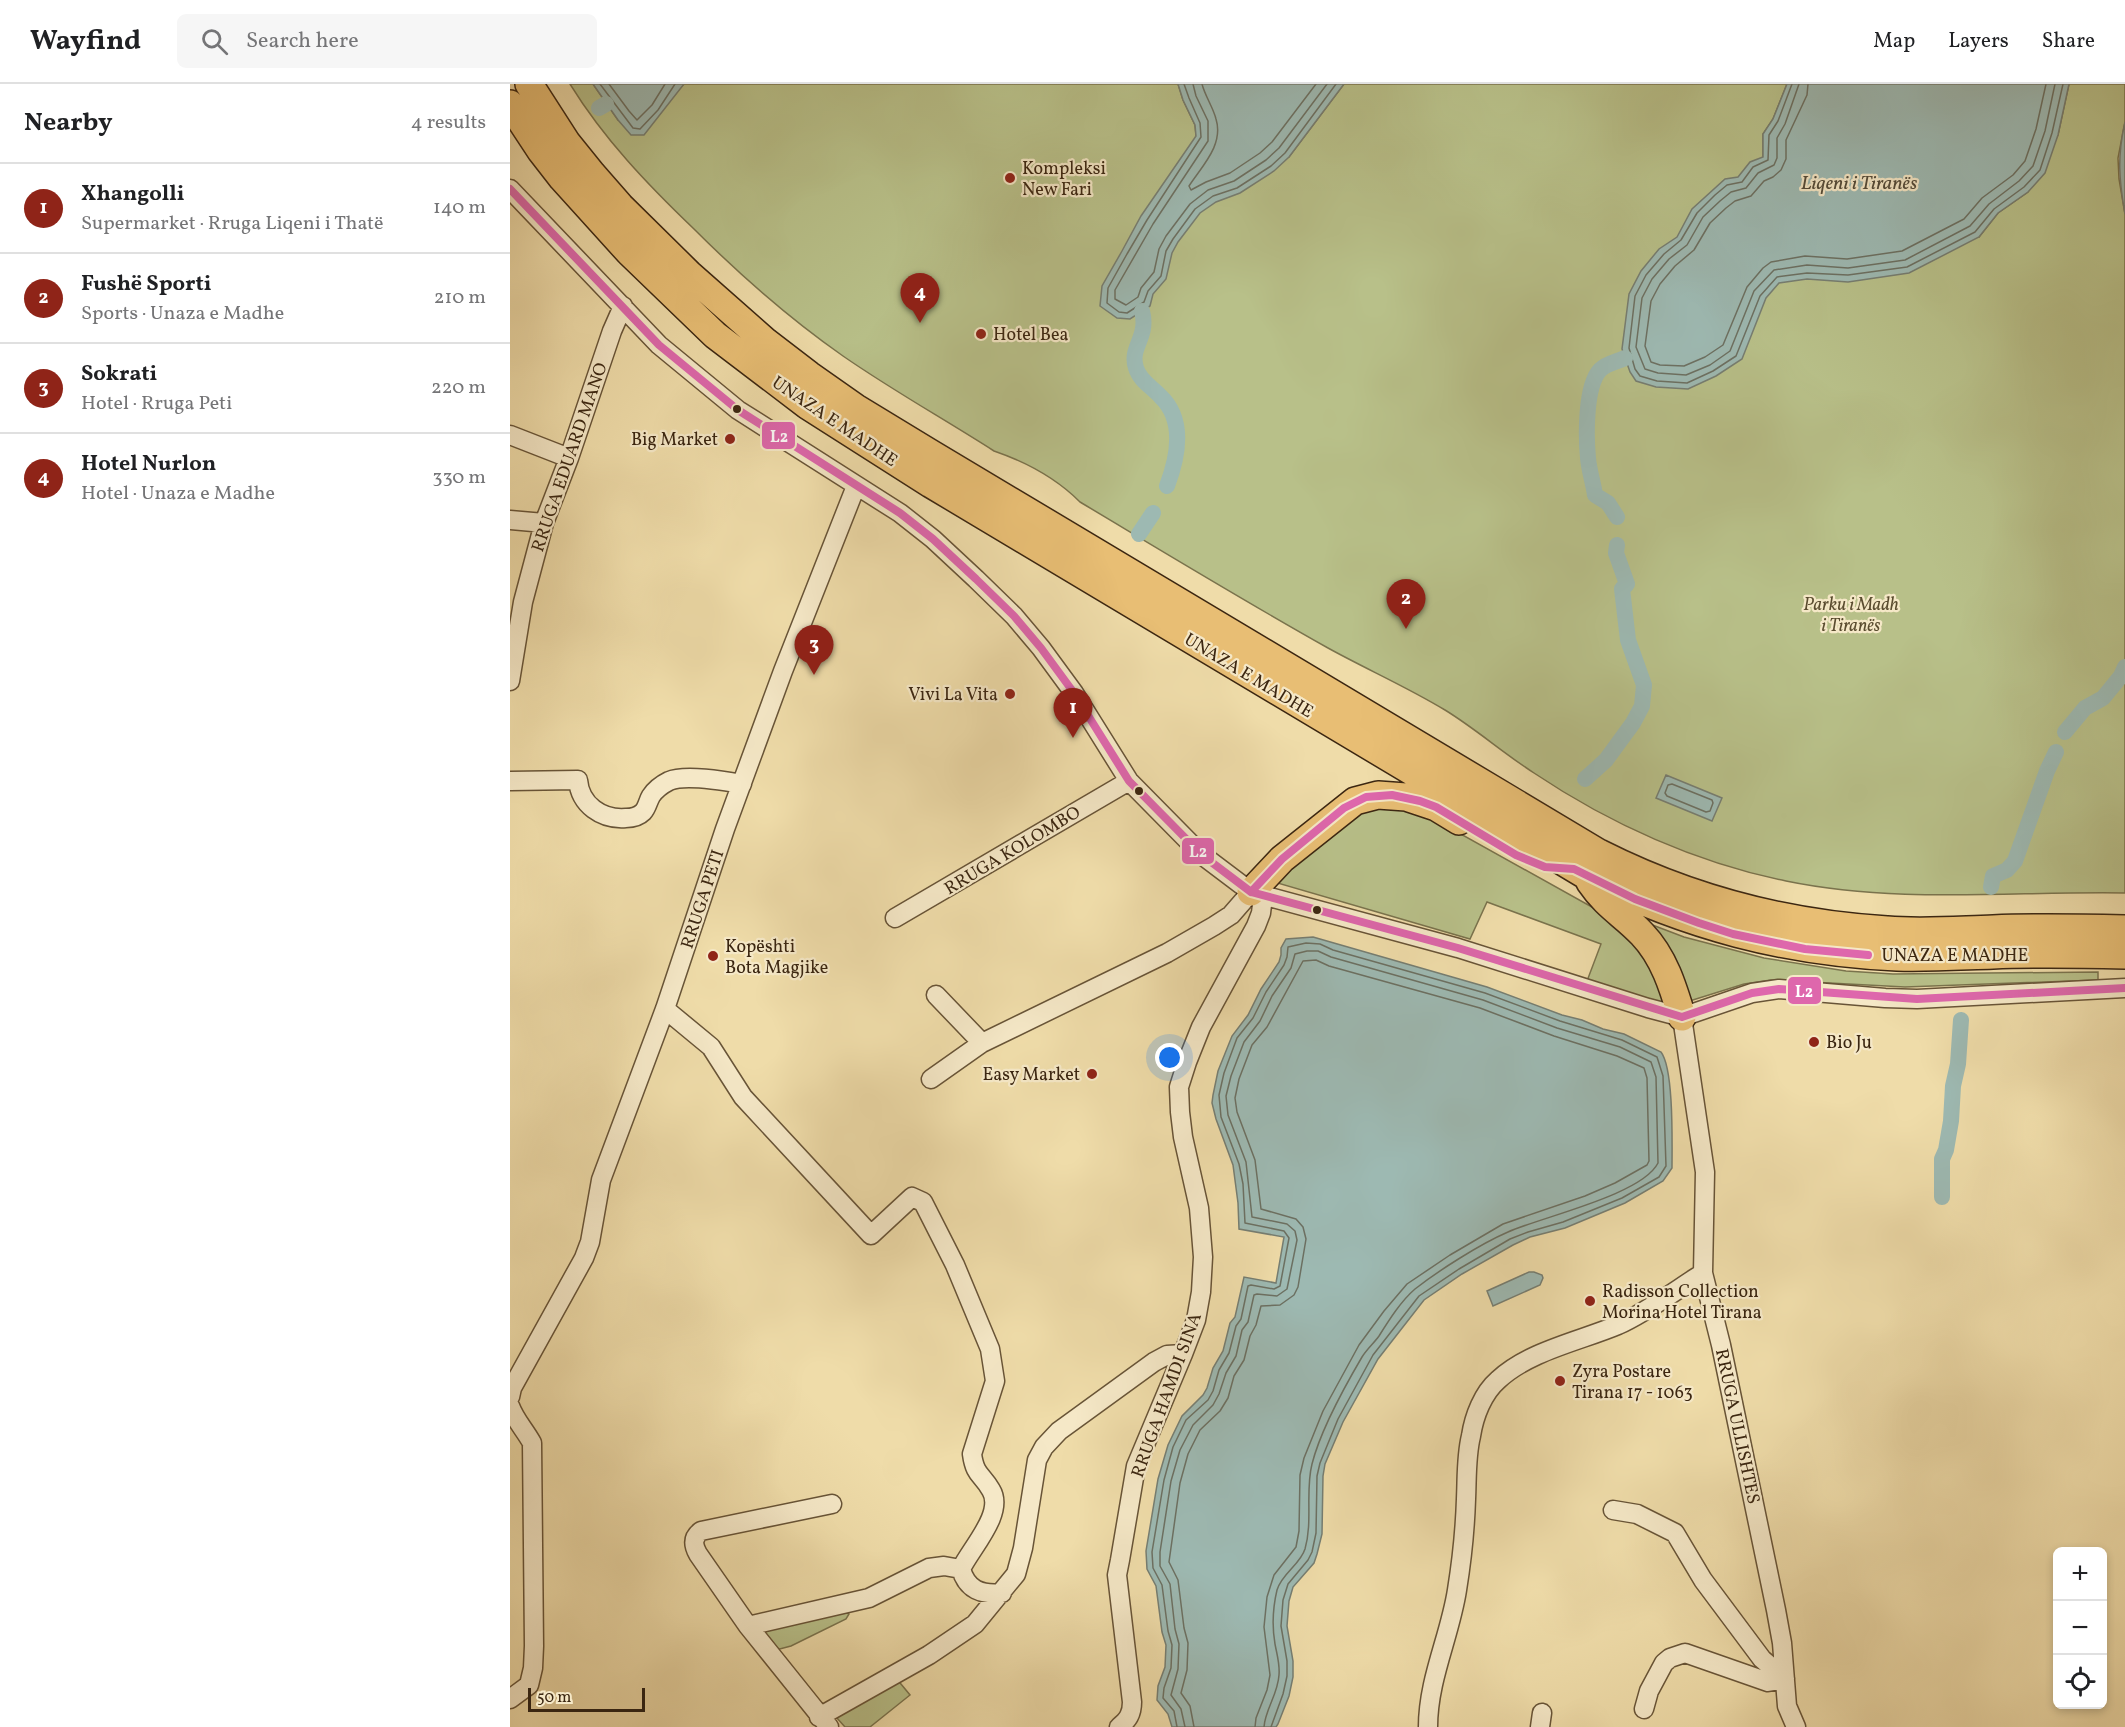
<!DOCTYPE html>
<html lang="en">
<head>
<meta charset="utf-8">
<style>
  :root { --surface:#fff; --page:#f6f6f6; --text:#202124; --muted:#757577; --line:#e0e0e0; --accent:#8f2418 }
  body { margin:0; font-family:Vollkorn,serif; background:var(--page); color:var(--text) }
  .controls { position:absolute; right:18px; bottom:18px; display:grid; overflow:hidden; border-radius:9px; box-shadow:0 3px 9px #0003 }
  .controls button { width:54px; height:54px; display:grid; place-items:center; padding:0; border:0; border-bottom:2px solid var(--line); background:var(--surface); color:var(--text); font:30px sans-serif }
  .scale { position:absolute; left:18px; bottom:15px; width:117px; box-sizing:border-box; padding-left:6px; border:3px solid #3b2611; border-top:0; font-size:16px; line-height:21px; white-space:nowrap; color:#3b2611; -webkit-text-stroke:4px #f5e8c7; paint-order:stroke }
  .you { position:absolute; left:660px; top:974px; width:21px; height:21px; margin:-15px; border:4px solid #fff; border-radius:50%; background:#1a73e8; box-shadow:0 0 0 9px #1a73e833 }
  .badge { display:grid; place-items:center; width:39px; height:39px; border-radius:50%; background:var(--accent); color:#fff; font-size:20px; font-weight:700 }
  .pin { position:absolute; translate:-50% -50px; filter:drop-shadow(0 2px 3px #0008) }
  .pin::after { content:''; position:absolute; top:32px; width:21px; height:18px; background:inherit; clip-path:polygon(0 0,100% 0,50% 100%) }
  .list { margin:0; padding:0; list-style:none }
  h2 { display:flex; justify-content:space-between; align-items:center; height:78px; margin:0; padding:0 24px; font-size:26px }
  h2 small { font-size:20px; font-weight:400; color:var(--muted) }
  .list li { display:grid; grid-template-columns:39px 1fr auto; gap:18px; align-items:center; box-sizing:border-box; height:90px; padding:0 24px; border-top:2px solid var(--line) }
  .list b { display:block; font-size:22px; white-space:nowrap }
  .list p { margin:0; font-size:20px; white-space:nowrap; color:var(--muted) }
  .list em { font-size:20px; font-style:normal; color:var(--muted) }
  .icon { flex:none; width:33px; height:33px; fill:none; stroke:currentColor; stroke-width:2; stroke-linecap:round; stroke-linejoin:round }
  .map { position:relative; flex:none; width:1615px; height:1643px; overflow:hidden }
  header { display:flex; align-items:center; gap:36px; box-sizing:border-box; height:84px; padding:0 30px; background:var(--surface); border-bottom:2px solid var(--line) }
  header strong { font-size:28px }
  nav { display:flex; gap:33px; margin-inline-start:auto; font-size:21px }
  .search { width:420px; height:54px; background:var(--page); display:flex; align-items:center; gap:15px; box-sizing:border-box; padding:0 21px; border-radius:9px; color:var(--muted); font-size:22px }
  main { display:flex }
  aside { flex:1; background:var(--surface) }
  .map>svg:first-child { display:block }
  .green { fill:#b8c089; stroke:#7a734d; stroke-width:1.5 }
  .water { fill:#9db9b2; stroke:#767e72; stroke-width:1.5 }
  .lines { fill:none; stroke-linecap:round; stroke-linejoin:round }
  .shore { stroke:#6c7062; stroke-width:1.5 }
  .canal { stroke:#9db9b2; stroke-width:16 }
  .minor-casing { stroke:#685437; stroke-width:21 }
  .highway-casing { stroke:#3b2611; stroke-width:30 }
  .minor { stroke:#f5e8c7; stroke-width:18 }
  .highway { stroke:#e8be74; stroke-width:27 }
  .bus-1-casing { stroke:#f5e8c7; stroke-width:12 }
  .bus-1 { stroke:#de67ac; stroke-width:8 }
  .poi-dot { fill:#8f2418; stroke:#f5e8c7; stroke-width:2 }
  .bus-dot { fill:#3b2611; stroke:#f5e8c7; stroke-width:2 }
  .labels { text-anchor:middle; stroke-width:4.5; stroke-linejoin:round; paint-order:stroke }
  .poi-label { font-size:18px; fill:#3b2611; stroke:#f5e8c7; text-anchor:start }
  .street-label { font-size:18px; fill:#3b2611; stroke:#f5e8c7 }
  .park-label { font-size:18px; font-style:italic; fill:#5a4c2f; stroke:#f5e8c7 }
  .water-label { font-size:20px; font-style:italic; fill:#544b39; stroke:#f5e8c7 }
  .line-badge { stroke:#f5e8c7; stroke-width:2 }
  .badge-label { font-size:16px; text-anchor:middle; font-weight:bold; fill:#fff }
</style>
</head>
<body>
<header>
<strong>Wayfind</strong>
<div class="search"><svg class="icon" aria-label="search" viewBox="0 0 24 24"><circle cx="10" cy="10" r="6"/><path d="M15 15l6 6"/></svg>Search here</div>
<nav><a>Map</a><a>Layers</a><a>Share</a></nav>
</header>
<main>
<aside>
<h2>Nearby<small>4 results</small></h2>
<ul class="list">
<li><span class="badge">1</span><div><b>Xhangolli</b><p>Supermarket · Rruga Liqeni i Thatë</p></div><em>140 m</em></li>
<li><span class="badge">2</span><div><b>Fushë Sporti</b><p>Sports · Unaza e Madhe</p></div><em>210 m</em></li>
<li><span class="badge">3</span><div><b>Sokrati</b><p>Hotel · Rruga Peti</p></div><em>220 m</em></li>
<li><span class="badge">4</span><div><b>Hotel Nurlon</b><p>Hotel · Unaza e Madhe</p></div><em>330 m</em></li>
</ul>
</aside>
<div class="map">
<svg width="1615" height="1643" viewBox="0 0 1615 1643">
  <rect width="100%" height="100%" fill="#efdca9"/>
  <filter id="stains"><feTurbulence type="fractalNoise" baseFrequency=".00333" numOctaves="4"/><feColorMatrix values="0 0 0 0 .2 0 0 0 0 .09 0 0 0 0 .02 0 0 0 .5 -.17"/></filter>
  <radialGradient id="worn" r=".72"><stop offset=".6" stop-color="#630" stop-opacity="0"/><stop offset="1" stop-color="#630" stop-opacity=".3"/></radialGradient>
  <path class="green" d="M 60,0 L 83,0 L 108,36 L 168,6 L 174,0 L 668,0 L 673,16 L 685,41 L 686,52 L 779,73 L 834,0 L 1277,0 L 1263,35 L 1253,50 L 1253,73 L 1469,153 L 1488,129 L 1518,108 L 1548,51 L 1559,0 L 1615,0 L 1615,38 L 1608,74 L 1609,95 L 1615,130 L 1615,809 C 1502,807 1388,820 1276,797 C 1187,779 1100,740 1024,689 C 993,669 966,645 935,626 C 897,603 856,585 818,564 C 734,517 652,467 570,418 C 546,394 516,378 484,367 C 434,335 382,306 333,272 C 280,235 230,191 184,145 C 137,100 94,55 60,0 Z
    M 848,720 L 906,725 L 1089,827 L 1132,837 L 1174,853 L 1254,874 L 1336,887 L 1383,890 L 1588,888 L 1588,896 L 1395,903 L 1261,896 L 1234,900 L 1170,920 L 1150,922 L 1077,897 L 1091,860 L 977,818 L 960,855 L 764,798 Z
    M 332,1526 L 339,1530 L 336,1535 L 281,1562 L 266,1566 L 255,1554 L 256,1547 L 260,1542 Z
    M 386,1594 L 400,1611 L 360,1643 L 335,1643 L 326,1633 Z"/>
  <path class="water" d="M 83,0 L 174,0 L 134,51 L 121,51 L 108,36 Z
    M 668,0 L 834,0 L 779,73 L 764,87 L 730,109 L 706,118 L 690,129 L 668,158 L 662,169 L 656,195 L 643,210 L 640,222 L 620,235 L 607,234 L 590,222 L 592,202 L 612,167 L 631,132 L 686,52 L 685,41 L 673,16 Z
    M 1277,0 L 1559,0 L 1548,51 L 1535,89 L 1518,108 L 1488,129 L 1469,153 L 1399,189 L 1338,198 L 1297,195 L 1269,199 L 1256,214 L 1232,275 L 1206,292 L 1178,305 L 1146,303 L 1126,297 L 1120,288 L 1112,265 L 1119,210 L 1131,187 L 1149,165 L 1167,153 L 1182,125 L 1215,95 L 1228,93 L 1240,78 L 1253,73 L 1253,50 L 1263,35 Z
    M 1615,38 L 1615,130 C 1609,96 1607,72 1615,38 Z
    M 1156,691 L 1212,714 L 1202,737 L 1146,714 Z
    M 803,853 L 977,903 L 1052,931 L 1072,936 L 1093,945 L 1114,950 L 1151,968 C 1164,985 1162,1060 1162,1084 L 1153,1097 L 1115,1119 L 1055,1144 L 1020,1153 L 1003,1161 L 952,1190 L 914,1216 L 868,1275 L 833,1338 L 815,1380 L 813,1392 L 812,1450 L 807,1470 L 804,1479 L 783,1503 L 779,1517 L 777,1542 L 783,1577 L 783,1593 L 779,1612 L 768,1640 L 766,1643 L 662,1643 L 658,1630 L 647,1616 L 648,1602 L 655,1583 L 656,1561 L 652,1548 L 646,1502 L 637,1485 L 636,1467 L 648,1395 L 658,1361 L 672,1332 L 693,1311 L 697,1304 L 703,1284 L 713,1267 L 720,1239 L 725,1233 L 734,1193 L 766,1199 L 774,1153 L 729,1145 L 728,1119 L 723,1081 L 706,1035 L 702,1019 L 703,1011 L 708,987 L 722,952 L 738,931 L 751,905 L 769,878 L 771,871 L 771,864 L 776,855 Z
    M 1019,1188 L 1024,1188 L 1032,1191 L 1033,1194 L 1030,1201 L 983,1222 L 977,1207 Z"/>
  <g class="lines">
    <path class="shore" d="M 90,0 L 123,44 L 130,45 L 148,26 L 165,0
      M 99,0 L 119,27 L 127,36 L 142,21 L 155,0
      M 674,0 L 679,14 L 690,39 L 691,53 L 637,136 L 617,170 L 598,204 L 597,219 L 609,228 L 617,229 L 634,218 L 638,207 L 651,192 L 656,167 L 663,155 L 685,125 L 703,112 L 727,104 L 761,82 L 775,69 L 826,0
      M 683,0 L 686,12 L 698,37 L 698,57 L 643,140 L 605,206 L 605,215 L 616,221 L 628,213 L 631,204 L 644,188 L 649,165 L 656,152 L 680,120 L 698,106 L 724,97 L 756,76 L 769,64 L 817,0
      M 692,0 C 695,12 703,23 706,35 C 714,61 692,82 679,102 L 681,106 L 696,98 L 720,89 L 750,69 L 762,58 L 806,0
      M 1282,0 L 1268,37 L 1259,51 L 1258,76 L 1243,83 L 1232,98 L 1217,101 L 1205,111 L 1187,129 L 1171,156 L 1154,170 L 1136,191 L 1125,212 L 1119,264 L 1125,285 L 1130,292 L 1147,297 L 1177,299 L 1203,287 L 1226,272 L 1250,212 L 1267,193 L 1297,189 L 1338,191 L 1397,183 L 1465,148 L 1484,125 L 1514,103 L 1530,86 L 1542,49 L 1553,0
      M 1289,0 L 1275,40 L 1267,54 L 1267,74 L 1264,81 L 1248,89 L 1236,104 L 1221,108 L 1210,117 L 1193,133 L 1177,161 L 1159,175 L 1142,195 L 1132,214 L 1126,263 L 1135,285 L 1148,289 L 1176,291 L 1200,281 L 1220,267 L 1244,207 L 1264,186 L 1297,181 L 1338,184 L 1395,176 L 1460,142 L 1479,120 L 1509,97 L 1523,82 L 1535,47 L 1545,0
      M 1298,0 L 1297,11 L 1276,56 L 1276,75 L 1271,86 L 1263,93 L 1254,97 L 1241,112 L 1225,117 L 1216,124 L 1200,139 L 1184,166 L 1165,182 L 1150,200 L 1141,217 L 1135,262 L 1141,278 L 1150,281 L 1174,282 L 1195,273 L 1213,261 L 1237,203 L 1253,184 L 1261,178 L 1295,172 L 1337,175 L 1392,167 L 1454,135 L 1472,114 L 1503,91 L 1515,77 L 1526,45 L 1536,0
      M 1162,700 L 1202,716 L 1203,719 L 1200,727 L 1196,728 L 1157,712 L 1155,709 L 1158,701 Z
      M 667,1643 L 664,1627 L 653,1614 L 654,1604 L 661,1584 L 662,1561 L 658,1547 L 652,1501 L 643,1484 L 642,1468 L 654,1396 L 663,1363 L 676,1336 L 698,1316 L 703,1307 L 709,1286 L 719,1269 L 726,1242 L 731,1235 L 738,1202 L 741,1201 L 764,1205 L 770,1202 L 779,1154 L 774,1147 L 735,1139 L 733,1100 L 729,1080 L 711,1033 L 709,1011 L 714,989 L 727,954 L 743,934 L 756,908 L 774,881 L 777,873 L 778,863 L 796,859 L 810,860 L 823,866 L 975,909 L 1050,937 L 1112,956 L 1147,973 L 1153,992 L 1156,1082 L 1149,1093 L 1112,1114 L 1053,1138 L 1018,1148 L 1000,1155 L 949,1185 L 909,1212 L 863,1271 L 828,1335 L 810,1379 L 807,1392 L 806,1449 L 802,1468 L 798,1476 L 778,1500 L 773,1516 L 771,1542 L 777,1577 L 777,1592 L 773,1610 L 761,1643
      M 675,1643 L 671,1625 L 661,1611 L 668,1585 L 669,1560 L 665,1545 L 660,1500 L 650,1482 L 650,1468 L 661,1397 L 670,1366 L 683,1341 L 703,1321 L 709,1310 L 716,1289 L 726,1272 L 732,1246 L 738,1238 L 744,1211 L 747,1210 L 767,1212 L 777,1205 L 787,1156 L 785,1147 L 777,1140 L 742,1133 L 736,1078 L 718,1031 L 716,1012 L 721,992 L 734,958 L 750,937 L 762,912 L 781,884 L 785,870 L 797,867 L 808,867 L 821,873 L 973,916 L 1047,944 L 1110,963 L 1141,978 L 1146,993 L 1148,1079 C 1132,1111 1031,1133 998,1148 C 970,1160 928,1187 905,1205 C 891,1217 879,1236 869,1252 C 864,1259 857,1265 852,1273 C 835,1302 810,1348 802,1380 C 795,1407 803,1437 795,1465 C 790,1481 772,1489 767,1506 C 763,1523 762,1543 765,1560 C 767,1571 770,1580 769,1591 C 768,1610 755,1626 754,1643
      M 684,1643 L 680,1622 L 671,1609 L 677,1586 L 678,1559 L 674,1544 L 668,1496 L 659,1478 L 670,1399 L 678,1370 L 690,1346 L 710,1327 L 718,1314 L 724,1292 L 734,1276 L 740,1252 L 746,1241 L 751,1222 L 770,1221 L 784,1211 L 788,1203 L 796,1155 L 793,1143 L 786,1135 L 751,1125 L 745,1076 L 727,1028 L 725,1014 L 729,995 L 742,961 L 757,943 L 793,877 L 806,876 L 819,882 L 970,924 L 1044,952 L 1107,972 L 1134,984 L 1137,994 L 1139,1077 L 1137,1081 L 1105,1099 L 1075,1112 L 993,1140 L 940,1171 L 897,1200 L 874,1227 L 849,1261 L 813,1327 L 794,1374 L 790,1391 L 789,1447 L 786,1463 L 764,1491 L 757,1513 L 754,1543 L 760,1591 L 757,1606 L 746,1634 L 745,1643"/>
    <path class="canal" d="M 89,24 L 96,20
      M 632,227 C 639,254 619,263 626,284 C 630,297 642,303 650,312 C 676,336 668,373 657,402
      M 1107,433 L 1098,419 L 1085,411 C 1083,398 1079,386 1078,374 C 1076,353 1075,302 1090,286 C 1097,279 1107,278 1115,274
      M 629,450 L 643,429
      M 1555,648 L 1575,624 L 1593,614 L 1611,592 L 1615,583
      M 1075,695 L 1096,676 L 1123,639 L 1132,622 L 1134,601 L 1118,556 L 1112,505 L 1117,500 L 1106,469 L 1107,461
      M 1481,803 L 1483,792 L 1497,786 L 1505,777 L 1537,687 L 1546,668
      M 1432,1113 L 1432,1075 L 1436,1066 L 1441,1037 L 1443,1002 L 1448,980 L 1451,936"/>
    <g class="minor-casing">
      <path id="minor" d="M 0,105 L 149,261 L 228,326 L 390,429 L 423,455 L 466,495 L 504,532 L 531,564 L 564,609 L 619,697 L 692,771 L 741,808 L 948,864 L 1138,924 L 1172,933 L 1242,909 L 1269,905 L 1375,914 L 1407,915 L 1615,904
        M 0,351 L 59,374
        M 0,436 L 34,439
        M 0,597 L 13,518 L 34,439 L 59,374 L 102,247 L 113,222
        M 0,697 L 68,696 C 70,721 92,736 116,734 C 122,734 128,733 133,728 C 137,724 138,717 141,712 C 145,706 153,700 159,697 C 175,690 215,697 232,700
        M 385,834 L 619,697
        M 426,911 L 472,959
        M 155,925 L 201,963 L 233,1013 L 361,1151 L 402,1113 L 413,1118 L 445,1181 L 480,1265 L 485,1297 L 462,1370 C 465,1392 472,1390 481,1406 C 495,1429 461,1464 451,1485 C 457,1506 471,1511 492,1509
        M 1172,933 L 1195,1088 L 1193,1189 L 1211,1261 L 1266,1526 L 1272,1559 L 1277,1622 L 1286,1643
        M 421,995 L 472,959 L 657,869 L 704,842 L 721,831 L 741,808
        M 0,1313 L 2,1304 L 74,1174 L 80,1158 L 91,1096 L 155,925 L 215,745 L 273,587 L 346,402
        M 0,1322 C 5,1336 15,1346 22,1359 L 24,1562 L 23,1584 L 19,1601 L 0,1615
        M 1103,1426 L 1127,1430 L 1165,1449 L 1193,1496 L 1252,1575 L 1275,1595
        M 238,1542 L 359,1514 L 419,1484 L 434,1482 L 451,1485
        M 1134,1625 L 1139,1607 L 1154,1579 L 1160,1574 L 1175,1569 L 1258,1598 L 1275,1595
        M 309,1633 L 419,1571 L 465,1540 L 506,1490 L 513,1464 L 527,1376 L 534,1363 L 549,1347 L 644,1278 L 657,1271 L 673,1270
        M 319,1643 L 238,1542 L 188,1470 C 183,1461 182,1454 191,1447 L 322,1420
        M 609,1643 C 618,1636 622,1630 622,1618 L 607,1491 L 610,1476 L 626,1382 L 673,1270 L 686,1236 L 691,1208 L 693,1173 L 689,1124 L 673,1053 L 670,1028 L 669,1003 L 677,978 L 691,943 L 746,842 L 751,829 L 753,812
        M 918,1643 C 918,1595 940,1552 947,1506 C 952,1475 955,1446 956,1415 C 957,1394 956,1372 961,1352 C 964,1332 973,1309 988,1296 C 1019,1267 1070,1257 1108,1241 C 1137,1228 1166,1206 1193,1189
        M 1030,1643 L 1032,1629"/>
    </g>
    <g class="highway-casing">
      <path id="highway" d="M 19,0 L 57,59 L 82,90 L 110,122 L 179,190 L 256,258 L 299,291 L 346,324 L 420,369 L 1089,769 C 1180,815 1276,840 1377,846 C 1412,849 1448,846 1483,845 C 1527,843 1571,844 1615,845
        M 0,20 L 31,67 L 52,94 L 119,168 L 205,251 L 297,321 L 421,400 L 1077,792 C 1177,842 1275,868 1387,873 C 1419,874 1451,872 1483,871 C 1527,869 1571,870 1615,871
        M 1080,798 C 1097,823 1113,830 1132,850 C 1154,873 1163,903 1172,933
        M 741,808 L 772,775 L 845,717 L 868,711 L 896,713 L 926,723 L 949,737"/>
    </g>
    <use href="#minor" class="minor"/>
    <use href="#highway" class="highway"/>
    <g class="bus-1-casing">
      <path id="bus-1" d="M 0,105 L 149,261 L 228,326 L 390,429 L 423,455 L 466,495 L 504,532 L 531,564 L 564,609 L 619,697 L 692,771 L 741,808 L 948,864 L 1172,933 L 1242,909 L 1269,905 L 1407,915 L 1615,904
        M 741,808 L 772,775 L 834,724 L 856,713 L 882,711 L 910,717 L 926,723 L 1006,771 L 1035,783 L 1064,785 L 1125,815 L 1189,839 L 1223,850 L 1295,865 L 1358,871"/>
    </g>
    <use href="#bus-1" class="bus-1"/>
  </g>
  <g class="poi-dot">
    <circle cx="500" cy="94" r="6"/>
    <circle cx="471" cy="250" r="6"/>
    <circle cx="220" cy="355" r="6"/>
    <circle cx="500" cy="610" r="6"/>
    <circle cx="203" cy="872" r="6"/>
    <circle cx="1304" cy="958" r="6"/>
    <circle cx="582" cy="990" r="6"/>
    <circle cx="1080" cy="1217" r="6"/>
    <circle cx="1050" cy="1297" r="6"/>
  </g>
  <g class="bus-dot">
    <circle cx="227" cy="325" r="5"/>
    <circle cx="629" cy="707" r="5"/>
    <circle cx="807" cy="826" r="5"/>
  </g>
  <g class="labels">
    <g class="poi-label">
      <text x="512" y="90">Kompleksi<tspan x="512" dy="21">New Fari</tspan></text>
      <text x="483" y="256">Hotel Bea</text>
      <text x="208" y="361" text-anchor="end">Big Market</text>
      <text x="488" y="616" text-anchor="end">Vivi La Vita</text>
      <text x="215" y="868">Kopështi<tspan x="215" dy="21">Bota Magjike</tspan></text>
      <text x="1316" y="964">Bio Ju</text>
      <text x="570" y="996" text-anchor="end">Easy Market</text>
      <text x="1092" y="1213">Radisson Collection<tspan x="1092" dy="21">Morina Hotel Tirana</tspan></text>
      <text x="1062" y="1293">Zyra Postare<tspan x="1062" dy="21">Tirana 17 - 1063</tspan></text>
    </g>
    <g class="street-label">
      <text transform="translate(325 337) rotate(34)" y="6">UNAZA E MADHE</text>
      <text transform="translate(59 373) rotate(-71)" y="6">RRUGA EDUARD MANO</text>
      <text transform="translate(739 591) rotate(31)" y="6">UNAZA E MADHE</text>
      <text transform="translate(502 766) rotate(-31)" y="6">RRUGA KOLOMBO</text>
      <text transform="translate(192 815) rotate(-72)" y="6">RRUGA PETI</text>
      <text x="1445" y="877">UNAZA E MADHE</text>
      <text transform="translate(656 1311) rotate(-70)" y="6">RRUGA HAMDI SINA</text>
      <text transform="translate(1228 1342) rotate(78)" y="6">RRUGA ULLISHTES</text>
    </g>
    <g class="park-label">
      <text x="1341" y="526">Parku i Madh<tspan x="1341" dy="21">i Tiranës</tspan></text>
    </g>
    <g class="water-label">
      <text x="1349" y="105">Liqeni i Tiranës</text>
    </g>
  </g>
  <g class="line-badge">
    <rect x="251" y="337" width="35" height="29" rx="6" fill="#de67ac"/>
    <rect x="671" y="753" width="34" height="28" rx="6" fill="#de67ac"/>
    <rect x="1277" y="892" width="35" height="29" rx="6" fill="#de67ac"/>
  </g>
  <g class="badge-label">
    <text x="269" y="358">L2</text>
    <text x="688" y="773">L2</text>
    <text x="1294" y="913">L2</text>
  </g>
  <rect width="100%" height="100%" filter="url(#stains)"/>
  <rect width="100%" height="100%" fill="url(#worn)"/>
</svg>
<div class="controls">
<button>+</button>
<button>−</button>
<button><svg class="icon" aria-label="locate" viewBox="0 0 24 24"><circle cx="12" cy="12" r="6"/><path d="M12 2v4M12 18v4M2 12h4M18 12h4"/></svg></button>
</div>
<div class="scale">50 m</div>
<div class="you"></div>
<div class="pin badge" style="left:563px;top:654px">1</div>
<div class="pin badge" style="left:896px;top:545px">2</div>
<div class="pin badge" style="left:304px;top:591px">3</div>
<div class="pin badge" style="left:410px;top:239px">4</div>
</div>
</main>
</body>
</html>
